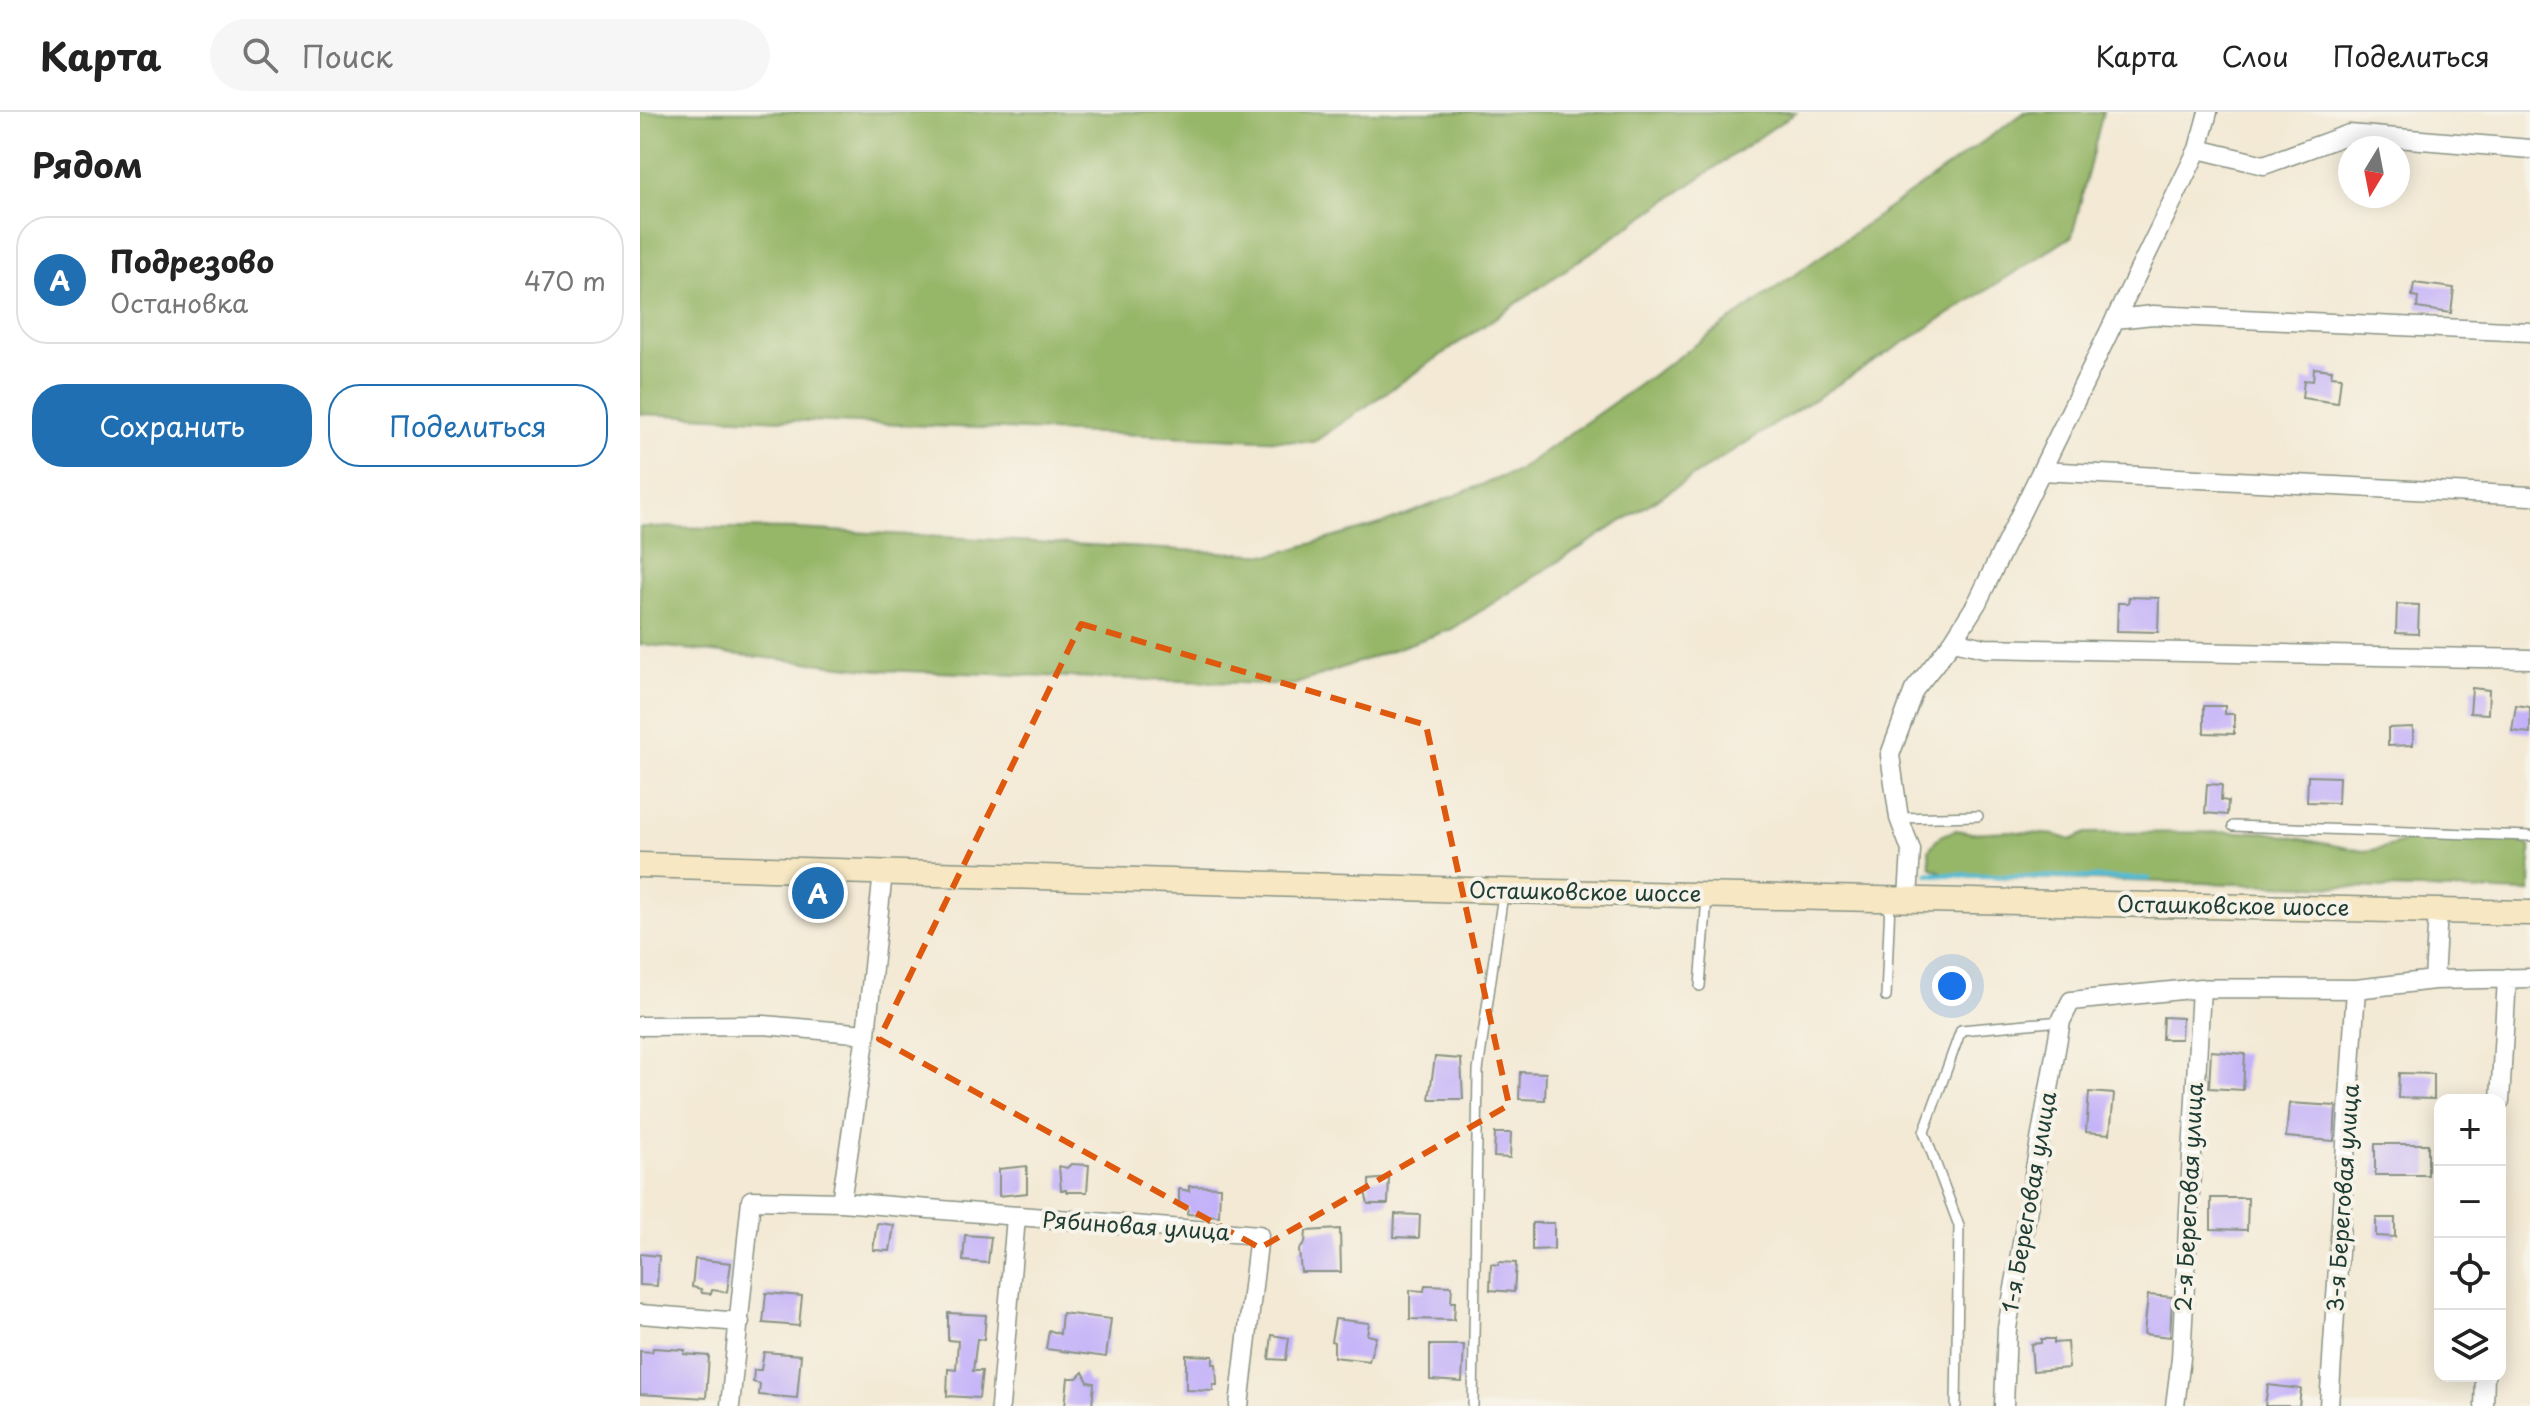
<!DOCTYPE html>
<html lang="ru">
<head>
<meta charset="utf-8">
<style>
  :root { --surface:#fff; --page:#f6f6f6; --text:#222; --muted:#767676; --line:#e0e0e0; --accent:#1f6fb2 }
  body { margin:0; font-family:"Playpen Sans",sans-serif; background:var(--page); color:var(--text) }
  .controls { position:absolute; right:24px; bottom:24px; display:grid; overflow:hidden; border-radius:16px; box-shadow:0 4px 20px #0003 }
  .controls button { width:72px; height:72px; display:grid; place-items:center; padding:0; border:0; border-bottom:2px solid var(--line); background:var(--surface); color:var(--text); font:40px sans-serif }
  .compass { position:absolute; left:1698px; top:24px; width:72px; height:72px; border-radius:50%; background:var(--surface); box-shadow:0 4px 20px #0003; rotate:190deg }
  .you { position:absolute; left:1312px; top:874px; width:28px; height:28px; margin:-20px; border:6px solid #fff; border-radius:50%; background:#1a73e8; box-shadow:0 0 0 12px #1a73e833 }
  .badge { display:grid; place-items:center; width:52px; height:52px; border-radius:50%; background:var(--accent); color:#fff; font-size:26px; font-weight:700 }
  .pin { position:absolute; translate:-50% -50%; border:4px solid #fff; box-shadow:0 2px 8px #0006 }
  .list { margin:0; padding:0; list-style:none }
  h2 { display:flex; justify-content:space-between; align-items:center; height:104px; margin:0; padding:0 32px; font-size:34px }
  h2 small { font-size:26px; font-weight:400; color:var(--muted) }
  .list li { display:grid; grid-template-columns:52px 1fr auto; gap:24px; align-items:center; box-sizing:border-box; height:128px; margin:0 16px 16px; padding:0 16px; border:2px solid var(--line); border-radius:32px }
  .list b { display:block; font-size:30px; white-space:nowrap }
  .list p { margin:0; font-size:26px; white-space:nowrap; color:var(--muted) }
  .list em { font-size:26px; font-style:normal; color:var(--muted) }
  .actions { display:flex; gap:16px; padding:24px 32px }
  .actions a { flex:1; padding:18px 0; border:2px solid var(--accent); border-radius:32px; text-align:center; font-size:28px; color:var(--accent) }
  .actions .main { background:var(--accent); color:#fff }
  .icon { flex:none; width:44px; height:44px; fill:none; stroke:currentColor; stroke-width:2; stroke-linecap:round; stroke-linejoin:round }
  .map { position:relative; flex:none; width:1890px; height:1294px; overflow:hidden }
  header { display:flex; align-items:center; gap:48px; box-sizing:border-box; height:112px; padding:0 40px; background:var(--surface); border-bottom:2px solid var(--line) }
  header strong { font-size:38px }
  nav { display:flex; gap:44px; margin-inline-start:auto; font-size:28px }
  .search { width:560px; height:72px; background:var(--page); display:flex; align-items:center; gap:20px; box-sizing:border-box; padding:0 28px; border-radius:44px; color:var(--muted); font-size:30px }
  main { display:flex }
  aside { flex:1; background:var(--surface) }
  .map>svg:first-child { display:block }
  .forest { fill:#96b668; stroke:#5a7a4e; stroke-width:2 }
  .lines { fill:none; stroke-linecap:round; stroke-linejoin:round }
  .stream { stroke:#56bcd4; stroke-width:5 }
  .building { fill:#c2b0f9 }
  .lane-casing { stroke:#899384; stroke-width:12 }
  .street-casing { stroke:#899384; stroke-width:21 }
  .secondary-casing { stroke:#899384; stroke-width:27 }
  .lane { stroke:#fff; stroke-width:9 }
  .street { stroke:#fff; stroke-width:18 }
  .secondary { stroke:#f7e8c3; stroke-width:24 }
  .marked { fill:none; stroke:#de580e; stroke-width:6; stroke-dasharray:16 10; stroke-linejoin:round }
  .labels { text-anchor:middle; stroke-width:8; stroke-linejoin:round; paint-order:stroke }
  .street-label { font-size:22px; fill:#1f3d34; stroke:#f7f3e8 }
</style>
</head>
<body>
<header>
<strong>Карта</strong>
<div class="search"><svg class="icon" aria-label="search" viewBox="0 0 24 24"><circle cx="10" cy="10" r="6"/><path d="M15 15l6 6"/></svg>Поиск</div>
<nav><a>Карта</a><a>Слои</a><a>Поделиться</a></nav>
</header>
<main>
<aside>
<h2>Рядом<small></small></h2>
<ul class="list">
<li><span class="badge">A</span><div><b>Подрезово</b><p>Остановка</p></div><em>470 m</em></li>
</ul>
<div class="actions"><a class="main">Сохранить</a><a>Поделиться</a></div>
</aside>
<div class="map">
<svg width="1890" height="1294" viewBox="0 0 1890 1294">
  <rect width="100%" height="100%" fill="#f7f3e8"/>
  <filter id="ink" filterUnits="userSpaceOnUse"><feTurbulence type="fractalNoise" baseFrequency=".0125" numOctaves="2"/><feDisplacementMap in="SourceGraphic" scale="16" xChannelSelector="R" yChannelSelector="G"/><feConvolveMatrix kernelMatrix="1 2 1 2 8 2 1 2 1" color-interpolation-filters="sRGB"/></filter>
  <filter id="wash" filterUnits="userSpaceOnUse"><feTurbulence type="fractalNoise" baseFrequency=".006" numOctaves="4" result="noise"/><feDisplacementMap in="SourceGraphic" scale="32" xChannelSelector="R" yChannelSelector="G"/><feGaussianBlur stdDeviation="1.8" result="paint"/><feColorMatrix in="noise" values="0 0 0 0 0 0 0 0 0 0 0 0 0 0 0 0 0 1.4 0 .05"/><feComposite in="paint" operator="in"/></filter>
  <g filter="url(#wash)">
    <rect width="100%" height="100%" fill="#f3e9d4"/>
    <path class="forest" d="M 0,0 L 1156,0 L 674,330 L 0,302 Z
      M 1385,0 L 1463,0 L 1432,124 L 812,517 L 653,573 L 238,558 L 0,532 L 0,415 L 157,417 L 632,443 L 747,410 L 877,359 Z
      M 1316,718 L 1332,721 L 1367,719 L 1416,723 L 1431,728 L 1446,721 L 1625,720 L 1723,739 C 1751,738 1776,721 1804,722 C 1815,722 1822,729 1835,728 C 1842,728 1847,724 1854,724 C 1867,722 1879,729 1890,734 L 1890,780 L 1310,764 L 1290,755 L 1289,737 L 1300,724 Z"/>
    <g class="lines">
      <path class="stream" d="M 1288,762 L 1509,767"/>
    </g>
    <g id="blocks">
      <path class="building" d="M 1774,171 L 1814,176 L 1811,201 L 1777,196 L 1778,185 L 1772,184 Z
        M 1674,256 L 1692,258 L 1691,264 L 1701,265 L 1698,291 L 1662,286 L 1664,268 L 1673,269 Z
        M 1489,485 L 1519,486 L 1518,520 L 1477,519 L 1478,491 L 1488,491 Z
        M 1757,492 L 1779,493 L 1778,522 L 1756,521 Z
        M 1832,576 L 1849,578 L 1848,602 L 1830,601 Z
        M 1876,593 L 1890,595 L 1890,621 L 1872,619 Z
        M 1564,594 L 1585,594 L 1585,602 L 1594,602 L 1594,622 L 1564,621 Z
        M 1773,615 L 1773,633 L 1748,634 L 1748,616 Z
        M 1668,664 L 1699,665 L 1698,691 L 1667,690 Z
        M 1567,672 L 1582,673 L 1581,688 L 1588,689 L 1587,703 L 1565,701 Z
        M 1523,905 L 1542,906 L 1541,927 L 1522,927 Z
        M 1571,939 L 1605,942 L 1603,978 L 1569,976 Z
        M 795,945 L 821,947 L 823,987 L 789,987 Z
        M 880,960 L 906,961 L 905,988 L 879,987 Z
        M 1759,961 L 1794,962 L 1794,987 L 1758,986 Z
        M 1449,980 L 1474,982 L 1470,1022 L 1446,1020 Z
        M 1649,991 L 1696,994 L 1694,1029 L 1646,1025 Z
        M 855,1021 L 871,1021 L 870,1046 L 854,1045 Z
        M 1735,1032 L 1788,1032 L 1788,1063 L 1735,1063 Z
        M 431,1052 L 449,1053 L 447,1080 L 426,1080 L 426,1078 L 421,1078 L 419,1054 L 427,1056 Z
        M 387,1054 L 387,1081 L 359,1084 L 359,1057 Z
        M 749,1066 L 748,1092 L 728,1092 L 725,1080 L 729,1080 L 729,1068 Z
        M 549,1074 L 580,1075 L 579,1104 L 547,1102 L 548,1095 L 539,1095 L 539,1077 L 549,1079 Z
        M 1571,1086 L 1608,1086 L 1607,1118 L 1571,1117 Z
        M 755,1102 L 780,1103 L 779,1126 L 754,1125 Z
        M 1736,1106 L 1755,1106 L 1755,1125 L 1736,1124 Z
        M 237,1111 L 254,1113 L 250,1139 L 233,1138 Z
        M 892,1111 L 914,1111 L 914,1137 L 892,1138 Z
        M 700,1117 L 701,1160 L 661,1160 L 659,1138 L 665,1131 L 666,1119 Z
        M 325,1123 L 351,1125 L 348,1151 L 323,1149 Z
        M 0,1142 L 19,1144 L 17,1174 L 0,1173 Z
        M 55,1147 L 91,1151 L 87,1180 L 72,1178 L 71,1182 L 62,1181 L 61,1177 L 52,1175 Z
        M 859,1150 L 876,1151 L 874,1180 L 850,1178 L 851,1152 L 858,1153 Z
        M 785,1173 L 812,1174 L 811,1190 L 815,1190 L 814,1208 L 770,1207 L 770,1178 L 784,1179 Z
        M 126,1181 L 162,1184 L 159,1214 L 123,1211 Z
        M 1508,1183 L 1532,1185 L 1530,1225 L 1504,1222 Z
        M 308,1201 L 346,1203 L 344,1228 L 337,1227 L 333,1259 L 342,1259 L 339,1286 L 307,1284 L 308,1257 L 316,1258 L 318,1229 L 308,1228 Z
        M 422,1201 L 471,1207 L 466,1245 L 406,1237 L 409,1218 L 420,1222 Z
        M 695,1207 L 729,1211 L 727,1223 L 736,1225 L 729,1249 L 694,1245 L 694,1230 L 691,1229 Z
        M 632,1223 L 649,1226 L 646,1248 L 629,1247 Z
        M 1401,1227 L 1414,1227 L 1414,1231 L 1427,1230 L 1429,1256 L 1393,1259 L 1391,1232 L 1401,1231 Z
        M 790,1233 L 824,1233 L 822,1270 L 790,1268 Z
        M 13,1236 L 45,1238 L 44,1242 L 69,1244 L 66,1286 L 0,1282 L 0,1239 L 12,1240 Z
        M 124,1240 L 161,1243 L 157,1286 L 119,1283 L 120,1272 L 113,1270 L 114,1258 L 121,1258 Z
        M 546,1243 L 573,1244 L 573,1252 L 576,1252 L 577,1273 L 573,1273 L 573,1279 L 546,1278 Z
        M 443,1260 L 448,1270 L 454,1271 L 452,1294 L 425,1294 L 428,1266 L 437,1266 Z
        M 1628,1273 L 1661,1277 L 1659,1294 L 1625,1294 Z"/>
    </g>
  </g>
  <g filter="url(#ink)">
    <use href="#blocks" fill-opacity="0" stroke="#899384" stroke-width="2"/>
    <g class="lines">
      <g class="lane-casing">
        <path id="lane" d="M 1259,706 L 1338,704
          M 1593,714 L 1890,724
          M 1060,874 L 1067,786
          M 1246,885 L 1250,789
          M 833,1294 L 838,959 L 863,782
          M 1316,1294 L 1319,1114 L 1284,1020 L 1321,918 L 1421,909"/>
      </g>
      <g class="street-casing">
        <path id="street" d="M 1558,37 L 1624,53 L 1709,22 L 1890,37
          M 1475,207 L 1513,203 L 1890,220
          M 1401,359 L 1890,384
          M 1313,529 L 1345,536 L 1890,547
          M 1268,786 L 1271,738 L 1259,706 L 1250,643 L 1274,578 L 1313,529 L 1337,491 L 1558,37 L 1568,0
          M 1794,868 L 1798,799
          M 0,914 L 124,913 L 226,922
          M 1860,989 L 1867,866
          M 201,1090 L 226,922 L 243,760
          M 0,1202 L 100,1210
          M 90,1294 L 111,1088 L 201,1090 L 619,1123 L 599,1294
          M 360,1294 L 376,1105
          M 1364,1294 L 1367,1216 L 1421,909 L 1431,889 L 1561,876 L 1716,877 L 1794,868 L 1890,866
          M 1535,1294 L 1541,1246 L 1561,876
          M 1689,1294 L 1716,877
          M 1844,1294 L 1845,1264"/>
      </g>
      <g class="secondary-casing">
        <path id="secondary" d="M 0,753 L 863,779 L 1890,801"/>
      </g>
      <use href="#lane" class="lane"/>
      <use href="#street" class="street"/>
      <use href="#secondary" class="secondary"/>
    </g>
  </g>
  <path class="marked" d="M 441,512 L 786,613 L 869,993 L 620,1136 L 239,927 Z"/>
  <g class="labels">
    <g class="street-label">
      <text transform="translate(945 780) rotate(1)" y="8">Осташковское шоссе</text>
      <text transform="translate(1593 794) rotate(1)" y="8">Осташковское шоссе</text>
      <text transform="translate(1549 1085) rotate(-87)" y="8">2-я Береговая улица</text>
      <text transform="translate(1703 1086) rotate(-86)" y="8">3-я Береговая улица</text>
      <text transform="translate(1389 1090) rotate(-80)" y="8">1-я Береговая улица</text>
      <text transform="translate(496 1114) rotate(4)" y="8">Рябиновая улица</text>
    </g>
  </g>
</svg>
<div class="controls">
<button>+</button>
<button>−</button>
<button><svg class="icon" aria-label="locate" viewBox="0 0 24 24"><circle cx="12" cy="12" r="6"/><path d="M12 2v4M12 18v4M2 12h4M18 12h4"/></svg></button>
<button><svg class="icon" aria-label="layers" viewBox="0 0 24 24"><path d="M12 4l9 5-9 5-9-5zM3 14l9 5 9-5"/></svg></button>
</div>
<svg class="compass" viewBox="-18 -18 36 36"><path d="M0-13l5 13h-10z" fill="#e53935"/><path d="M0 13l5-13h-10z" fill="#767676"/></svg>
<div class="you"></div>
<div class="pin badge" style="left:178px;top:781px">A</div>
</div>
</main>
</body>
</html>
